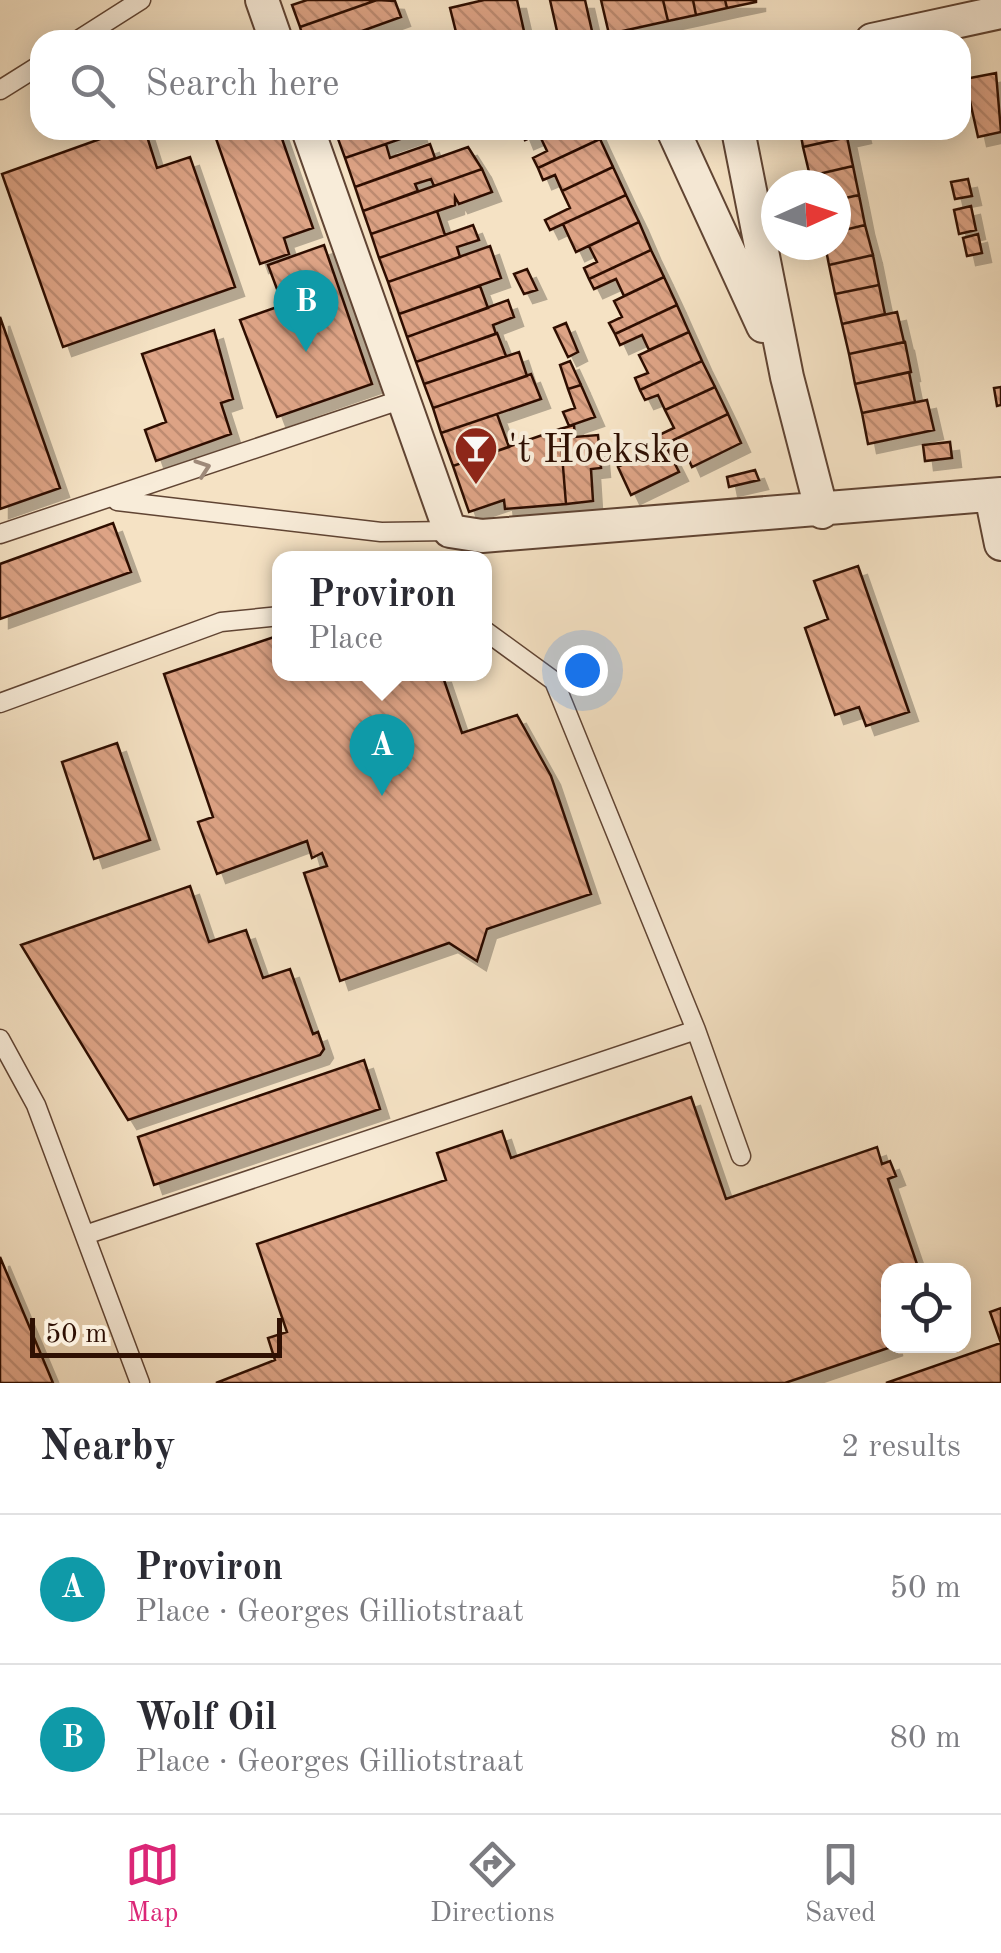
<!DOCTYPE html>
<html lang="en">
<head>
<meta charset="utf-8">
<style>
  :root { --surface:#fff; --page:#f7f7f7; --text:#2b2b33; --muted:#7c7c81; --line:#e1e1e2; --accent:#db2777 }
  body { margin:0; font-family:"Old Standard TT",serif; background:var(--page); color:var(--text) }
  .controls { position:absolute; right:30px; bottom:30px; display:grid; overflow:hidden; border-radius:20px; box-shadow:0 5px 25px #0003 }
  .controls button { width:90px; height:90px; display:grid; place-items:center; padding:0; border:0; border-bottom:2px solid var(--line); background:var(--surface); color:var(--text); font:50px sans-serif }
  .compass { position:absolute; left:761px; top:170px; width:90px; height:90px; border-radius:50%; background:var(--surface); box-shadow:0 5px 25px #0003; rotate:87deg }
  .scale { position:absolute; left:30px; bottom:25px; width:252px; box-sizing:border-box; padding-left:10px; border:5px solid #2f1003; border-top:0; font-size:28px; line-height:35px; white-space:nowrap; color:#2f1003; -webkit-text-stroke:8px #f8ecd9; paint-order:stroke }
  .you { position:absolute; left:582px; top:670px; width:35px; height:35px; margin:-25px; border:8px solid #fff; border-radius:50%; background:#1a73e8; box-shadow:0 0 0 15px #1a73e833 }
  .badge { display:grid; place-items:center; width:65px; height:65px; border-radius:50%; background:var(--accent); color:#fff; font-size:32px; font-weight:700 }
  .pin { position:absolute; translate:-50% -82px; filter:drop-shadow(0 2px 5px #0008) }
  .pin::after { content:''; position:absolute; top:52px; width:35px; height:30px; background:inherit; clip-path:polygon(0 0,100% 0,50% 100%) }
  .popup { position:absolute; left:272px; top:551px; width:220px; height:130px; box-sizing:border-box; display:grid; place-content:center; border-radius:20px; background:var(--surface); filter:drop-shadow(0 2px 8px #0005); font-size:32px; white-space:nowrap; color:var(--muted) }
  .popup b { font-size:38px; color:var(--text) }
  .popup::after { content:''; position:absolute; left:50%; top:100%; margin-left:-20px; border:20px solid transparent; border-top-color:var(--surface) }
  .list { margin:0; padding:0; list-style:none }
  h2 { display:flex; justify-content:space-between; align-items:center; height:130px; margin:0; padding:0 40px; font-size:42px }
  h2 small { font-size:32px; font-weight:400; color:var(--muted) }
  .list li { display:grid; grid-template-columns:65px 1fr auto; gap:30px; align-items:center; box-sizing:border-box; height:150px; padding:0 40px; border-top:2px solid var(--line) }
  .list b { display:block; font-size:38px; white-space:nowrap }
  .list p { margin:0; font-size:32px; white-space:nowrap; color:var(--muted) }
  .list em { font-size:32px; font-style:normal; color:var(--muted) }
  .icon { flex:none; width:55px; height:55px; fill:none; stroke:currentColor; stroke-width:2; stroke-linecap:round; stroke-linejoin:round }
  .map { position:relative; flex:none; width:1001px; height:1383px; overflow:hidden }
  .search { position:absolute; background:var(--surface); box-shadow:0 5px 25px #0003; left:30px; right:30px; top:30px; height:110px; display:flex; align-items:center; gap:25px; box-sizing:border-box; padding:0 35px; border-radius:30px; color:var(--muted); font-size:38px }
  .sheet { height:430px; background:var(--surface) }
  nav { display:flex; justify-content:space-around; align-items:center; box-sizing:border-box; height:140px; border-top:2px solid var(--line); background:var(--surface); font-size:28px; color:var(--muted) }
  nav a { display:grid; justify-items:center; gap:5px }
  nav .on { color:var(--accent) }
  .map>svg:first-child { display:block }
  .building { fill:url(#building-back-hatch); stroke:#2f1003; stroke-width:2.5; filter:url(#shadow) }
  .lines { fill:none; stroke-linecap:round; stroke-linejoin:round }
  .service-casing { stroke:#604433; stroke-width:21 }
  .minor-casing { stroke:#604433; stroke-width:36 }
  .service { stroke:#f8ecd9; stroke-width:18 }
  .minor { stroke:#f8ecd9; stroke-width:32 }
  .oneway { stroke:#9e8979 }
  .labels { text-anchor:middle; stroke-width:8; stroke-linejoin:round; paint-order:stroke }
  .poi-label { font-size:40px; fill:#2f1003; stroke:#f8ecd9; text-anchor:start }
</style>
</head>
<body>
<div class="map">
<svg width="1001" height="1383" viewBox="0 0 1001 1383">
  <defs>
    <pattern id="building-back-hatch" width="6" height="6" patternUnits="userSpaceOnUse" patternTransform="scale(2.5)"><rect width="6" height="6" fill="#dda385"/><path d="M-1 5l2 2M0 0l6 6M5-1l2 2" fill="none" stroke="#be8b71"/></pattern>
    <filter id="shadow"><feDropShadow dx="9" dy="9" stdDeviation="0" flood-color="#0004"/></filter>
  </defs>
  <rect width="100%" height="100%" fill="#f5e2c4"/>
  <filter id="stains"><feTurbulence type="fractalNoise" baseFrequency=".002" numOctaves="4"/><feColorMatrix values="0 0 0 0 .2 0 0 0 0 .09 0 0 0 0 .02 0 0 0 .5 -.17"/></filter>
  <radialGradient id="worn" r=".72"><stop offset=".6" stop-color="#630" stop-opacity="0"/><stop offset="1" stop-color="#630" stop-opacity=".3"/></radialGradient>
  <path class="building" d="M 307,0 L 377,0 L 300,27 L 292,5 Z
    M 377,0 L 395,1 L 401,17 L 337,40 L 304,40 L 300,27 Z
    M 484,0 L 517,0 L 526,40 L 458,40 L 450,8 Z
    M 550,0 L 585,0 L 594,40 L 559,40 Z
    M 601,0 L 663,0 L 668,21 L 609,34 Z
    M 663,0 L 693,0 L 696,15 L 668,21 Z
    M 693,0 L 725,0 L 727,8 L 696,15 Z
    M 725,0 L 756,0 L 756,2 L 727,8 Z
    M 996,73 L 1001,132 L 978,137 L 965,79 Z
    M 100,130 L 145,130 L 157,168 L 190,157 L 235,287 L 63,347 L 2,174 L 103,138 Z
    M 213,130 L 279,130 L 313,228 L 284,238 L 289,254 L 260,264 Z
    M 354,130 L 417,130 L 418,133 L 345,158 L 337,136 Z
    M 521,130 L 596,130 L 600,139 L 538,168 L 533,158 L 547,151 L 539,134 L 525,140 Z
    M 800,130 L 861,130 L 862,134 L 803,147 Z
    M 847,137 L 853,166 L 810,176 L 803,147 Z
    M 600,139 L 613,167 L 562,191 L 555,175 L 543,180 L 538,168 Z
    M 386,144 L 390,158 L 430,144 L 435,158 L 355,187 L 345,158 Z
    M 468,147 L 482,169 L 434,186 L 431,179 L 415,184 L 418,191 L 363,211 L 355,187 Z
    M 853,166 L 859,195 L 836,200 L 836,185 L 812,185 L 810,176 Z
    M 613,167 L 626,195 L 550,230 L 545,220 L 570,208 L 562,191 Z
    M 482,169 L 492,192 L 459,204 L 455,197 L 455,205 L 371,234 L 363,211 Z
    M 968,179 L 972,196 L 955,199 L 951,182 Z
    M 626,195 L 639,222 L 576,252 L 563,224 Z
    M 859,195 L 865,225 L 836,232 L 836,200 Z
    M 971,206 L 976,230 L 959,234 L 954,210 Z
    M 437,211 L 445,235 L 379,258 L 371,234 Z
    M 639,222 L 651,250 L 589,279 L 584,268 L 597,262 L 589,246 Z
    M 473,225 L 479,240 L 457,247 L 460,257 L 388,282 L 379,258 Z
    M 865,225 L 873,255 L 829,265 L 825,245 L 836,245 L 836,232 Z
    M 978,234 L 982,253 L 967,256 L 963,238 Z
    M 324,245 L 372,384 L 277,417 L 240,320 L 283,305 L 268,265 Z
    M 490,246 L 501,278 L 399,314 L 388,282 Z
    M 651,250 L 664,277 L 624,296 L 616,279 L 594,289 L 589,279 Z
    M 873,255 L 879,285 L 835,294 L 829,265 Z
    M 527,269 L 537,290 L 524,294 L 514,274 Z
    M 664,277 L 677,305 L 615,334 L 609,323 L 622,317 L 614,301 Z
    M 879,285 L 885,314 L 842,324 L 835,294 Z
    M 480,286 L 488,308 L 407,337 L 399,314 Z
    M 508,300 L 514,317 L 493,325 L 496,334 L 416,362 L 407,337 Z
    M 677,305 L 689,332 L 649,350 L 642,335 L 620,345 L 615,334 Z
    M 897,312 L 904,342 L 849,354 L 842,324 Z
    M 0,317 L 60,488 L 0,509 Z
    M 566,323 L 578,352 L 568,357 L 554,328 Z
    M 214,330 L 233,399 L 221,403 L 231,434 L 156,461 L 145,430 L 166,422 L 142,354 Z
    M 689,332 L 702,361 L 640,390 L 635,378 L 648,373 L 639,355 Z
    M 497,333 L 506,356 L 424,384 L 416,362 Z
    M 905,342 L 911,372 L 855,384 L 849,354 Z
    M 519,352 L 527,376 L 433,408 L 424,384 Z
    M 570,361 L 581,385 L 568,389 L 560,365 Z
    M 702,361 L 715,387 L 665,410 L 658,395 L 645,400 L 640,390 Z
    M 909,372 L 915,402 L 862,413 L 855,384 Z
    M 531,374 L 541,399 L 441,433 L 433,408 Z
    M 581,385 L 595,417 L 569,426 L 563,412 L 575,408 L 568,389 Z
    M 715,387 L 728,414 L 659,447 L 655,437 L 674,428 L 665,410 Z
    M 1001,387 L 1001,405 L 997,406 L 994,388 Z
    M 927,400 L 934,430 L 868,444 L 862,413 Z
    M 497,414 L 509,447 L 453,466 L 441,433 Z
    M 728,414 L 741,443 L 692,467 L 684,449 L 671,455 L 665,444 Z
    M 574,425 L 575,437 L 598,435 L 601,468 L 591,469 L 593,501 L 566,504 L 560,429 Z
    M 560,429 L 566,504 L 505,509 L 504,500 L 469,512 L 453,466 Z
    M 950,442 L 952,458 L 925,461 L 923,445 Z
    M 665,444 L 679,472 L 631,495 L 618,467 Z
    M 755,470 L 759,480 L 729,487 L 727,477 Z
    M 113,523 L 131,572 L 0,619 L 0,564 Z
    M 858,566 L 909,712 L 866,726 L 859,707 L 835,715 L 805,628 L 828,619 L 814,581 Z
    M 280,635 L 280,674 L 442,674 L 462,733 L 517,715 L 551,776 L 591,894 L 487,929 L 477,961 L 449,943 L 340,981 L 304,873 L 327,866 L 322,853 L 312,858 L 307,841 L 217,874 L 198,822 L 213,817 L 164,674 Z
    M 117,743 L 150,840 L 94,859 L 62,762 Z
    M 190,886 L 209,942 L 246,930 L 263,978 L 290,969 L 313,1034 L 318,1032 L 324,1049 L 320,1055 L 128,1120 L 21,945 Z
    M 364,1060 L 380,1109 L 154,1185 L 138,1137 Z
    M 691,1097 L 726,1199 L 877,1147 L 882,1164 L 890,1161 L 896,1176 L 888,1179 L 919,1270 L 888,1270 L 888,1346 L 894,1346 L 785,1383 L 216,1383 L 275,1360 L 268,1338 L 287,1332 L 257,1244 L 446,1180 L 437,1153 L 502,1131 L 511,1158 Z
    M 0,1257 L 48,1371 L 53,1383 L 0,1383 Z
    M 1001,1308 L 1001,1383 L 886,1383 L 1001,1343 L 990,1312 Z"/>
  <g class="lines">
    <g class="service-casing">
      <path id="service" d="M 78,40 L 141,0
        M 0,90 L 40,65
        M 117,501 L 381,532 L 450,531
        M 0,534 L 403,399
        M 0,703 L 221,622 L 280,616
        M 696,1030 L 741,1156
        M 0,1039 L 36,1105 L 140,1383
        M 85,1235 L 696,1030 L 554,681 L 484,630"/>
    </g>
    <g class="minor-casing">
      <path id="minor" d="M 262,0 L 276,40
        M 872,40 L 1001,12
        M 308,130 L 450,531 L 482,536 L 1001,494
        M 673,130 L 763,326
        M 738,130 L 787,377 L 822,512
        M 991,495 L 1001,544"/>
    </g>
    <use href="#service" class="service"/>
    <use href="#minor" class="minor"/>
  </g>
  <defs><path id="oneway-chevron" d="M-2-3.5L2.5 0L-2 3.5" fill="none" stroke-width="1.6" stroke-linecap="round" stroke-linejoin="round" transform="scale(2.5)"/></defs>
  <use class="oneway" href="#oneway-chevron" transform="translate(203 468) rotate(-19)"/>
  <defs>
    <g id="bar-pin" transform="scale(2.25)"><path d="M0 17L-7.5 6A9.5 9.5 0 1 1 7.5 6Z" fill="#8f2418" stroke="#f8ecd9"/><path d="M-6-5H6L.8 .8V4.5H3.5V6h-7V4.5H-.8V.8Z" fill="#fff"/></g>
  </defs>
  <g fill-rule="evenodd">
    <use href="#bar-pin" x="476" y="448"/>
  </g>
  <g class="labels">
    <g class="poi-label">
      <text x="508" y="462">'t Hoekske</text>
    </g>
  </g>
  <rect width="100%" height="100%" filter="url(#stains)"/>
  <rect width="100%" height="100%" fill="url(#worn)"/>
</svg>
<div class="controls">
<button><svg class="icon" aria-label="locate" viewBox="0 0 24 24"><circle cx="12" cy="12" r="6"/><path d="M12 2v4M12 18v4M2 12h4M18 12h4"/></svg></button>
</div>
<svg class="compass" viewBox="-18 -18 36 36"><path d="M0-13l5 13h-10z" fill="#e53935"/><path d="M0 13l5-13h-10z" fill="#7c7c81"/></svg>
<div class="scale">50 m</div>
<div class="you"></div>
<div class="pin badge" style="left:382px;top:796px;background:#0f9aa8">A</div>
<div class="popup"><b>Proviron</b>Place</div>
<div class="pin badge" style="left:306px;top:352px;background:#0f9aa8">B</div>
<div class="search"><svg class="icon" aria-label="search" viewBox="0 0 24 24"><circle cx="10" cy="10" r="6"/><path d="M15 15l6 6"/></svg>Search here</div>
</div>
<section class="sheet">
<h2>Nearby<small>2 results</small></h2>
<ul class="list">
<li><span class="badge" style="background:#0f9aa8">A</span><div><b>Proviron</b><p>Place · Georges Gilliotstraat</p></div><em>50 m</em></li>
<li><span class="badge" style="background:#0f9aa8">B</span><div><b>Wolf Oil</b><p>Place · Georges Gilliotstraat</p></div><em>80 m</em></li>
</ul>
</section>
<nav>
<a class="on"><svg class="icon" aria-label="map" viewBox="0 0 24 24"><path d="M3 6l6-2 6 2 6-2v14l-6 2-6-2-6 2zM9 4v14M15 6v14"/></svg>Map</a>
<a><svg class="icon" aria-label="directions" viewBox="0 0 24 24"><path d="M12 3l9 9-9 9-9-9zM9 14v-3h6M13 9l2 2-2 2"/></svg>Directions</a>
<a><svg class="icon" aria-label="saved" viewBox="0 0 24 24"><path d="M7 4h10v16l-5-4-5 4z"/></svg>Saved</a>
</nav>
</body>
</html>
